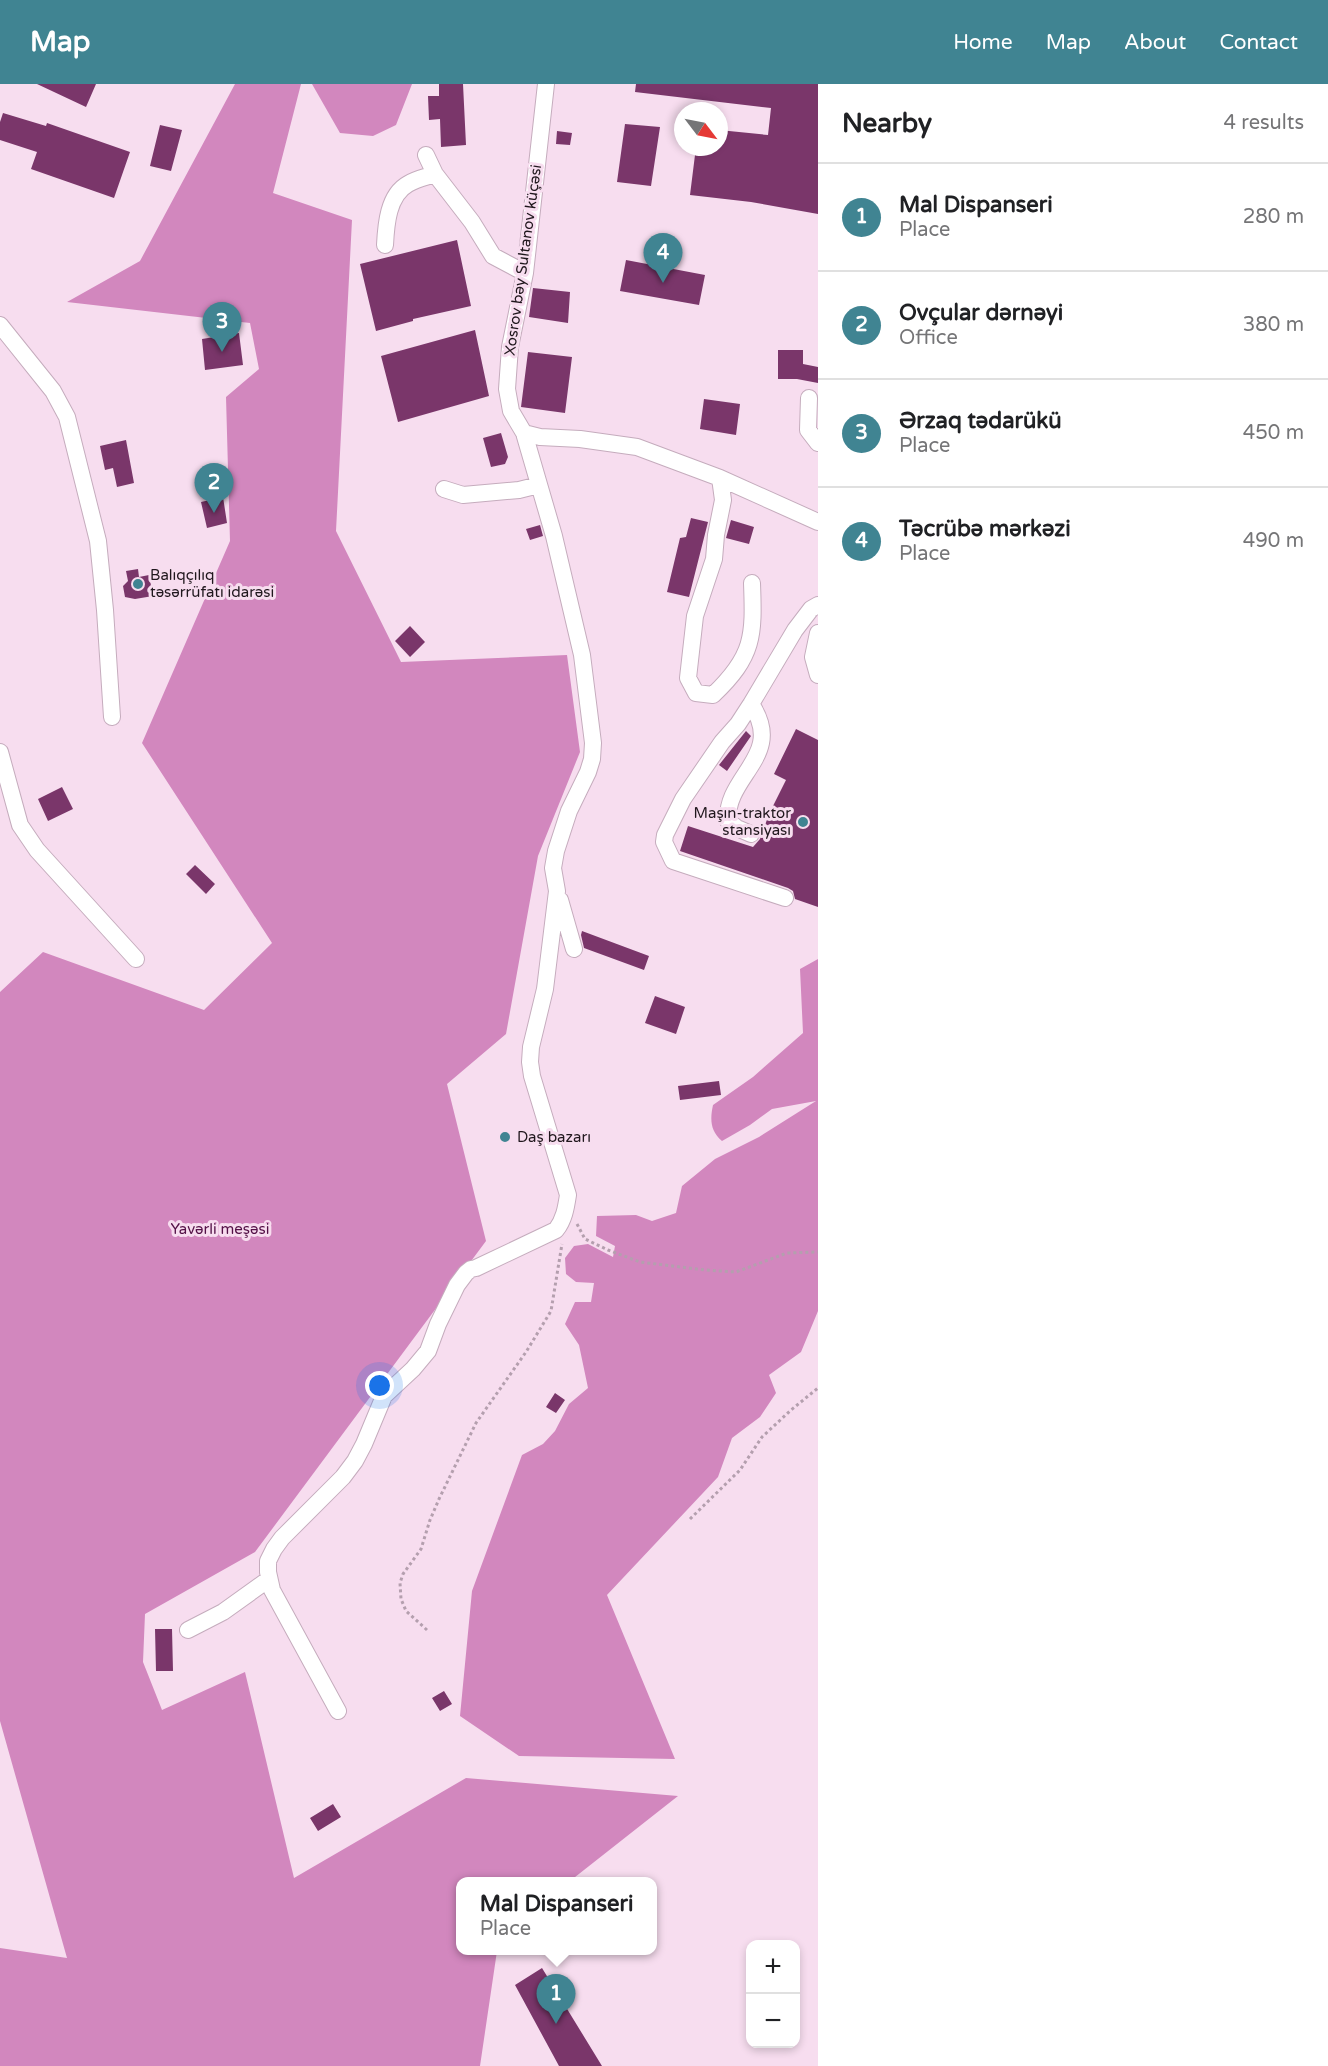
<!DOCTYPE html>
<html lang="en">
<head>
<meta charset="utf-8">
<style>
  :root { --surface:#fff; --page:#f6f6f6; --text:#202124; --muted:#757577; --line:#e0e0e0; --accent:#408492 }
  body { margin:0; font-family:"Varela Round",sans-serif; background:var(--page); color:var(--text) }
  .controls { position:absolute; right:18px; bottom:18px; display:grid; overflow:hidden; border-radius:12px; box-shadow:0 3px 9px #0003 }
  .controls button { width:54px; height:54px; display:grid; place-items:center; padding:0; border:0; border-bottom:2px solid var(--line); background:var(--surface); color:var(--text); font:30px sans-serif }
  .compass { position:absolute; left:674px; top:18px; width:54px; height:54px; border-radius:50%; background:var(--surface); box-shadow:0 3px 9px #0003; rotate:122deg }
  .you { position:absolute; left:380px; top:1302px; width:21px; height:21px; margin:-15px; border:4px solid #fff; border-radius:50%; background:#1a73e8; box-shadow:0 0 0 9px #1a73e833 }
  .badge { display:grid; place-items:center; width:39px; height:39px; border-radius:50%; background:var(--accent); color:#fff; font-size:20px; font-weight:700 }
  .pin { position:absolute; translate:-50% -50px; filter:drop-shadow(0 2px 3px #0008) }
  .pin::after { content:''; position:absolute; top:32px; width:21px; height:18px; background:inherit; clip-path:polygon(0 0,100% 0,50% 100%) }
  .popup { position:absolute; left:456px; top:1793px; width:201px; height:78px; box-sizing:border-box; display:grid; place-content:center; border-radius:12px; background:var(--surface); filter:drop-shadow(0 2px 4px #0005); font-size:20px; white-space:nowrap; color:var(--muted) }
  .popup b { font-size:22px; color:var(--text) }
  .popup::after { content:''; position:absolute; left:50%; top:100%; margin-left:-12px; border:12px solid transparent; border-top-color:var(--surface) }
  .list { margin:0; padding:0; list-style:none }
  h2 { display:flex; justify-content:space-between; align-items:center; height:78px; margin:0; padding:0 24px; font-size:26px }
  h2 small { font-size:20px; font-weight:400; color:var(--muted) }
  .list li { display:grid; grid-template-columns:39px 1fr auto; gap:18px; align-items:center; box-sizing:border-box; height:108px; padding:0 24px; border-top:2px solid var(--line) }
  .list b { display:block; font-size:22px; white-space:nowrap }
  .list p { margin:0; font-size:20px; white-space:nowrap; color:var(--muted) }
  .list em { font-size:20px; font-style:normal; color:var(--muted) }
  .map { position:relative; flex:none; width:818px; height:1982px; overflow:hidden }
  header { display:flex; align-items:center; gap:36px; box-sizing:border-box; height:84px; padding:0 30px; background:var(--accent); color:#fff }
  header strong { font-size:28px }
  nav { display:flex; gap:33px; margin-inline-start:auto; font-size:21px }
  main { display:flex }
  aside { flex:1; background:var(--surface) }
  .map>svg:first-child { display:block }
  .forest { fill:#d287be }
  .building { fill:#7a366a }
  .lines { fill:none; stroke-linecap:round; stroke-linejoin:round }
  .minor-casing { stroke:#c5acbd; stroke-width:18 }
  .path { stroke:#b49fae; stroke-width:3; stroke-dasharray:3 3; stroke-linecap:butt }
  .minor { stroke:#fff; stroke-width:16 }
  .poi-dot { fill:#408492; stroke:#f7ddef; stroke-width:2 }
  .labels { text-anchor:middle; stroke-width:6; stroke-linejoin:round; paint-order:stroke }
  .street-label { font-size:15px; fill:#20171d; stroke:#f7ddef }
  .poi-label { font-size:15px; fill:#20171d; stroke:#f7ddef; text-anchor:start }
  .park-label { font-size:15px; fill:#531046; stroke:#f7ddef }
</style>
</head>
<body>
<header>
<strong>Map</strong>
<nav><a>Home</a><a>Map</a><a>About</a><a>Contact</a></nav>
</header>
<main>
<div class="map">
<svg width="818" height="1982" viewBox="0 0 818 1982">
  <rect width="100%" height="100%" fill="#f7ddef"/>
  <path class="forest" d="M 235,0 L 301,0 L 273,109 L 352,136 L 336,447 L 401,578 L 567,571 L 580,668 L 538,772 L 506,950 L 447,1000 L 486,1157 L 255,1468 L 145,1530 L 143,1578 L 162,1626 L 245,1588 L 294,1794 L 466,1694 L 678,1712 L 570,1797 L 460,1798 L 460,1866 L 497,1867 L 480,1982 L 0,1982 L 0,1864 L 67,1874 L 0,1637 L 0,908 L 43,868 L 204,926 L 272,859 L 142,659 L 230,457 L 226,313 L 259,285 L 250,239 L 67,218 L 140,177 Z
    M 312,0 L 412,0 L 396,41 L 373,52 L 340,49 Z
    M 818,875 L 818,1227 L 801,1268 L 769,1291 L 776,1309 L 760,1333 L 732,1354 L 718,1393 L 607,1511 L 675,1675 L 519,1672 L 460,1632 L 472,1507 L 522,1371 L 543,1360 L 555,1347 L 569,1320 L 588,1304 L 579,1261 L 565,1240 L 575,1218 L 591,1218 L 594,1199 L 576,1198 L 566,1190 L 565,1174 L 574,1162 L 588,1160 L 613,1173 L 615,1162 L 596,1152 L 597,1132 L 636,1131 L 652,1137 L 676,1129 L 682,1102 L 715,1075 L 759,1053 L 816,1017 L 772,1025 L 750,1041 L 722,1057 C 710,1047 710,1035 713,1021 L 753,993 L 803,949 L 800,885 Z"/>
  <path class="building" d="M 37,0 L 96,0 L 86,23 Z
    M 439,0 L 463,0 L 466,61 L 441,63 L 440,35 L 429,36 L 428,12 L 439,12 Z
    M 636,0 L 818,0 L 818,130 L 751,118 L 690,111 L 696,63 L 719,63 L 719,46 L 768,51 L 771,24 L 635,8 Z
    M 3,29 L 46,42 L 47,39 L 130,68 L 114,114 L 31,85 L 37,68 L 0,56 L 0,38 Z
    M 625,40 L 660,43 L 651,102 L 617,98 Z
    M 160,41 L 182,46 L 171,87 L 150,82 Z
    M 557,47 L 572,49 L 570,61 L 556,60 Z
    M 457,156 L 471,222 L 413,235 L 413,237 L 376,247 L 360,180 Z
    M 626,176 L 705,191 L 699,221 L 620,207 Z
    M 533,204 L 570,208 L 568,239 L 529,233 Z
    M 475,246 L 489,312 L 398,338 L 381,272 Z
    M 239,249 L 243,281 L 205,286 L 202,255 Z
    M 778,266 L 803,266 L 803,280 L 818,283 L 818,299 L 797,295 L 778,295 Z
    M 528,268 L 572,273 L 565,329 L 521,323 Z
    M 704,315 L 740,320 L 736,351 L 700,345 Z
    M 501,349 L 508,373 L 505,380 L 491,383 L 483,354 Z
    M 126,356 L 134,399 L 117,403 L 113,384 L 105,386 L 100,362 Z
    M 223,413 L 227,439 L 207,444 L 201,418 Z
    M 691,434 L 708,438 L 689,513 L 667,508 L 680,454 L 686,453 Z
    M 731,436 L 754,443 L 749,460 L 726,454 Z
    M 540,441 L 543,452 L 530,456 L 526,445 Z
    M 138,485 L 139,493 L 149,491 L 153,512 L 135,515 L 125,513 L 123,502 L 128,497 L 126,487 Z
    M 410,542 L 425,558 L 410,573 L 395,557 Z
    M 796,645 L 818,656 L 818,823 L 795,815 L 793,807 L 788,804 L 680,767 L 688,742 L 753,763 L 760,755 L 769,730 L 786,696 L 774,690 Z
    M 746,647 L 751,652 L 727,687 L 719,681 Z
    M 62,703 L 73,725 L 48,737 L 38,715 Z
    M 195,781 L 215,800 L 206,810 L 186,790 Z
    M 582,847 L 649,872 L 644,886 L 584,864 L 581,851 Z
    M 655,912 L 685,923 L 676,950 L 645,939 Z
    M 719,997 L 721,1011 L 680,1016 L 678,1002 Z
    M 555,1309 L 565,1316 L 556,1329 L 546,1323 Z
    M 155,1545 L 172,1545 L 173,1587 L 156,1587 Z
    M 444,1607 L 452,1620 L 440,1627 L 432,1614 Z
    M 333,1720 L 341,1733 L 318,1747 L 310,1734 Z
    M 542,1884 L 602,1982 L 559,1982 L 515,1901 Z"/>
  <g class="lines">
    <g class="minor-casing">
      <path id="minor" d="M 426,71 L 435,90 L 472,138 L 493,172 L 525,189
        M 385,161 C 386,141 388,111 408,100 C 416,95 426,93 435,90
        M 0,241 L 53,307 L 67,333 L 98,457 L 105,526 L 112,633
        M 809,314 L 808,346 L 818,359
        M 524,349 L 540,353 L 580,355 L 637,363 L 720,394 L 818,438
        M 720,394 L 723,416 L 716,451 L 714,475 L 695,532 L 688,594 L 696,609 L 713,611 C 754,572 754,552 752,499
        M 444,405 L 463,411 L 519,406 L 539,401
        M 818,549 L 813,573 L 818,591
        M 0,668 L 20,741 L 37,766 L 136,875
        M 751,750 L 737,744 L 728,737 C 725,691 786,672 751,620
        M 785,814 L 673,777 L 664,758 L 665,751 L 683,715 L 722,658 L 738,640 L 751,620 L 795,546 L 811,525 L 818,521
        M 560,816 L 574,865
        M 188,1546 L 223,1528 L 269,1495
        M 338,1627 L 272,1506 L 268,1488 L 268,1477 L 274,1465 L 282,1454 L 343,1393 L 355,1377 L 364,1360 L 384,1312 L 413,1285 L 428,1267 L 438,1240 L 457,1201 L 466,1189 L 471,1185 L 476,1184 L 556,1146 C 564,1136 566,1124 568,1111 L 532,992 L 530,978 L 531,963 L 545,905 L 557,807 L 553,784 L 556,767 L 569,727 L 588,688 L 592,675 L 593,659 L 582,571 L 554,452 L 524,349 L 511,327 L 507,305 L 510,263 L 525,189 L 546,0"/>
    </g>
    <path class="path" d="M 577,1140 L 585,1155 L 608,1166 L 640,1178 L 705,1186 L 736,1188 L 787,1169 L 818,1168
      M 690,1435 L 740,1386 L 762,1353 L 791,1326 L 818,1304
      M 427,1546 L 406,1527 L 401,1515 L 400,1499 L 403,1490 L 421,1465 L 430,1436 L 439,1415 L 476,1339 L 526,1268 L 551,1227 L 562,1160"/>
    <use href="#minor" class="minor"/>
  </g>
  <g class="poi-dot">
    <circle cx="138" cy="500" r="6"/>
    <circle cx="803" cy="738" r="6"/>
    <circle cx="505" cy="1053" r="6"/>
  </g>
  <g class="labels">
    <g class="street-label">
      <text transform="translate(523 176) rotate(-82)" y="5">Xosrov bəy Sultanov küçəsi</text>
    </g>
    <g class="poi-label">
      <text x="150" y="496">Balıqçılıq<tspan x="150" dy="17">təsərrüfatı idarəsi</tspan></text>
      <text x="791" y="734" text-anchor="end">Maşın-traktor<tspan x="791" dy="17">stansiyası</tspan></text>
      <text x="517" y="1058">Daş bazarı</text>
    </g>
    <g class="park-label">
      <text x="220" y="1150">Yavərli meşəsi</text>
    </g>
  </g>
</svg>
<div class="controls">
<button>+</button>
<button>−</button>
</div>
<svg class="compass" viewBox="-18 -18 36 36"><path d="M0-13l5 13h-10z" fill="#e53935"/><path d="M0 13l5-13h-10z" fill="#757577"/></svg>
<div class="you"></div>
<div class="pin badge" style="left:556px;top:1940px">1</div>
<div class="popup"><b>Mal Dispanseri</b>Place</div>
<div class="pin badge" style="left:214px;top:429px">2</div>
<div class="pin badge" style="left:222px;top:268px">3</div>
<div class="pin badge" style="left:663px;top:199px">4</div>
</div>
<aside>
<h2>Nearby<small>4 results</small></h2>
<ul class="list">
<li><span class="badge">1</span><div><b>Mal Dispanseri</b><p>Place</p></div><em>280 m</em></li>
<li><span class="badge">2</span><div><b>Ovçular dərnəyi</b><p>Office</p></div><em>380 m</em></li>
<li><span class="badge">3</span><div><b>Ərzaq tədarükü</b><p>Place</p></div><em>450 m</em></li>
<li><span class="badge">4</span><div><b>Təcrübə mərkəzi</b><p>Place</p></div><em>490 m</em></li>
</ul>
</aside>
</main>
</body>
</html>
